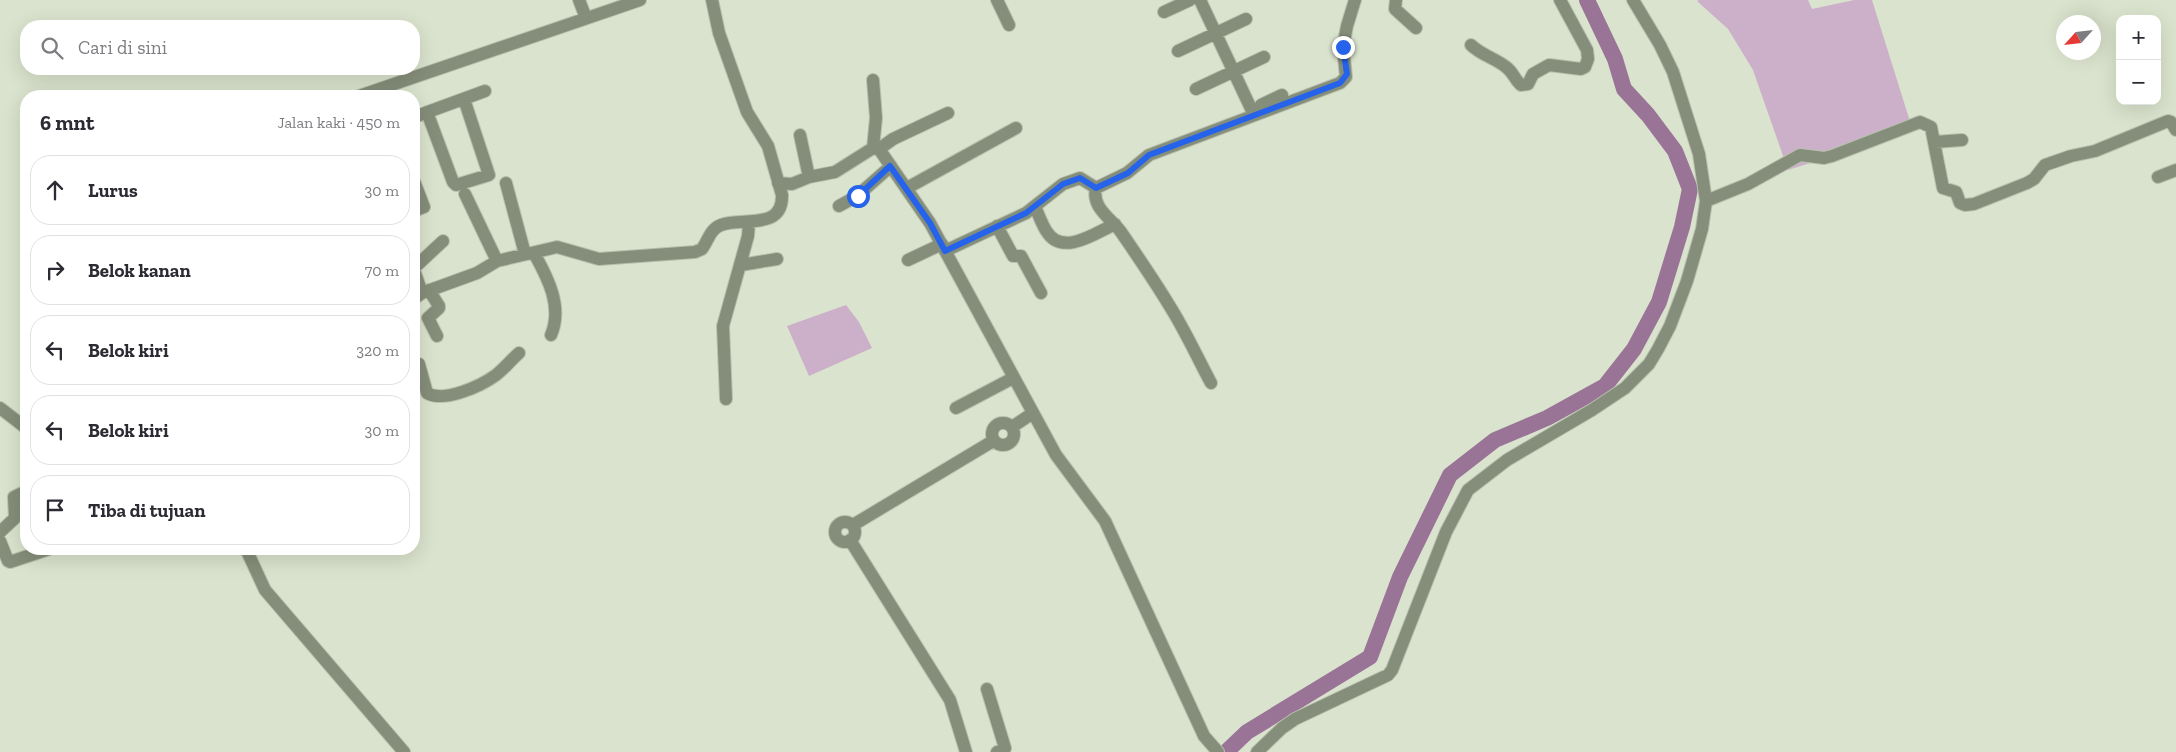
<!DOCTYPE html>
<html lang="id">
<head>
<meta charset="utf-8">
<style>
  :root { --surface:#fff; --page:#f2f2f3; --text:#2b2b33; --muted:#7c7c81; --line:#e1e1e2 }
  body { margin:0; font-family:"Zilla Slab",serif; background:var(--page); color:var(--text) }
  .controls { position:absolute; right:15px; top:15px; display:grid; overflow:hidden; border-radius:10px; box-shadow:0 5px 20px #0002 }
  .controls button { width:45px; height:45px; display:grid; place-items:center; padding:0; border:0; border-bottom:1px solid var(--line); background:var(--surface); color:var(--text); font:25px sans-serif }
  .compass { position:absolute; left:2056px; top:15px; width:45px; height:45px; border-radius:50%; background:var(--surface); box-shadow:0 5px 20px #0002; rotate:243deg }
  .stop { position:absolute; width:15px; height:15px; margin:-11px; border:4px solid #2563eb; border-radius:50%; background:#fff }
  .stop.end { background:#2563eb; border-color:#fff; box-shadow:0 1px 5px #0008 }
  .list { margin:0; padding:0; list-style:none }
  h2 { display:flex; justify-content:space-between; align-items:center; height:65px; margin:0; padding:0 20px; font-size:21px }
  h2 small { font-size:16px; font-weight:400; color:var(--muted) }
  .list li { display:grid; grid-template-columns:32px 1fr auto; gap:15px; align-items:center; box-sizing:border-box; height:70px; margin:0 10px 10px; padding:0 10px; border:1px solid var(--line); border-radius:20px }
  .list b { display:block; font-size:19px; white-space:nowrap }
  .list em { font-size:16px; font-style:normal; color:var(--muted) }
  .icon { flex:none; width:28px; height:28px; fill:none; stroke:currentColor; stroke-width:2; stroke-linecap:round; stroke-linejoin:round }
  .map { position:relative; flex:none; width:2176px; height:752px; overflow:hidden }
  .search { position:absolute; background:var(--surface); box-shadow:0 5px 20px #0002; left:20px; top:20px; width:400px; height:55px; display:flex; align-items:center; gap:12px; box-sizing:border-box; padding:0 18px; border-radius:20px; color:var(--muted); font-size:19px }
  .panel { position:absolute; background:var(--surface); box-shadow:0 5px 20px #0002; left:20px; top:90px; width:400px; height:465px; border-radius:20px }
  .map>svg:first-child { display:block }
  .green { fill:#ccb0ca }
  .lines { fill:none; stroke-linecap:round; stroke-linejoin:round }
  .river { stroke:#997497; stroke-width:16 }
  .minor-casing { stroke:#b8c0ad; stroke-width:14 }
  .minor { stroke:#858e7a; stroke-width:12 }
  .route { stroke:#2563eb; stroke-width:6 }
</style>
</head>
<body>
<div class="map">
<svg width="2176" height="752" viewBox="0 0 2176 752">
  <rect width="100%" height="100%" fill="#dae3cd"/>
  <path class="green" d="M 1699,0 L 1808,0 L 1812,9 L 1854,0 L 1872,0 L 1912,128 L 1854,149 L 1788,170 L 1753,70 L 1728,29 L 1697,1 Z
    M 846,305 L 859,322 L 872,348 L 809,376 L 787,326 Z"/>
  <g class="lines">
    <path class="river" d="M 1226,752 L 1247,732 L 1370,657 L 1400,577 L 1450,475 L 1495,440 L 1547,418 L 1605,386 L 1634,349 L 1659,302 L 1682,227 L 1690,189 L 1675,151 L 1648,115 L 1624,89 L 1615,59 L 1587,0"/>
    <g class="minor-casing">
      <path id="minor" d="M 579,0 L 586,18
        M 997,0 L 1009,25
        M 1200,0 L 1254,115
        M 1396,0 L 1395,9 L 1416,28
        M 1164,12 L 1190,0
        M 1471,45 C 1481,55 1495,58 1506,67 C 1513,72 1515,80 1521,85 L 1528,84 L 1533,74 L 1549,65 L 1581,69 L 1585,67 L 1588,59 L 1587,50 L 1560,0
        M 1178,51 L 1246,19
        M 873,80 L 876,118 L 873,148
        M 1196,89 L 1264,57
        M 359,96 L 640,0
        M 1261,105 L 1282,95
        M 427,112 L 453,182 L 456,185 L 489,175 L 464,99
        M 414,117 L 485,91
        M 800,135 L 809,177
        M 1935,142 L 1962,140
        M 879,149 L 893,139 L 948,113
        M 2158,177 L 2176,170
        M 414,181 L 424,207 L 414,211
        M 506,183 L 525,254
        M 778,183 L 792,184 L 809,177 L 835,172 L 873,148 L 879,149 L 930,223 L 1056,455 L 1105,521 L 1204,736 L 1218,752
        M 907,188 L 1016,128
        M 1096,188 C 1091,208 1112,219 1121,232 C 1138,257 1154,280 1169,305 C 1185,330 1197,357 1211,383
        M 465,194 L 497,261
        M 1706,201 L 1748,184 L 1800,155 L 1824,158 L 1832,156 L 1920,122 L 1931,127 L 1943,188 L 1956,192 L 1960,203 L 1965,205 L 1974,204 L 2027,183 L 2034,179 L 2045,165 L 2071,156 L 2095,151 L 2168,121 L 2171,122 L 2176,130
        M 839,206 L 857,196 L 891,166
        M 1035,207 C 1039,215 1042,225 1047,232 C 1063,257 1097,232 1115,224
        M 997,226 L 1013,256 L 1021,256 L 1041,293
        M 945,251 L 1026,213 L 1063,184 L 1080,178 L 1096,188 L 1127,173 L 1149,155 L 1340,83 L 1346,77 L 1343,47 L 1347,26 L 1355,0
        M 534,253 C 548,278 563,307 551,335
        M 908,260 L 942,244
        M 741,265 L 777,259
        M 414,268 L 443,241
        M 414,270 L 422,293
        M 429,290 L 439,306 L 439,308 L 428,318 L 437,336
        M 414,299 L 422,293 L 477,273 L 497,261 L 557,247 L 599,259 L 695,252 L 702,249 C 708,241 710,229 721,225 C 742,217 783,231 782,195 L 768,146 L 747,112 L 719,33 L 712,0
        M 414,363 L 419,364 L 427,393 C 444,403 481,386 496,375 C 504,369 511,360 519,353
        M 726,399 L 723,326 L 748,236 L 749,222
        M 0,408 L 26,428
        M 956,408 L 1013,378
        M992 434a11 11 0 1 1 22 0a11 11 0 1 1-22 0Z
        M 1012,427 L 1033,413
        M835 532a10 10 0 1 1 20 0a10 10 0 1 1-20 0Z
        M 853,525 L 993,441
        M 0,532 L 15,518 L 14,497 L 26,491
        M 850,540 L 950,700 L 966,752
        M 0,541 L 8,561 L 10,562 L 49,549
        M 246,549 L 265,590 L 404,752
        M 987,689 L 1005,748 L 997,752
        M 1257,752 L 1282,728 L 1295,719 L 1388,675 L 1392,670 L 1446,532 L 1468,490 L 1507,460 L 1592,410 L 1625,388 L 1649,364 L 1658,349 L 1670,326 L 1687,281 L 1702,229 L 1706,201 L 1699,154 L 1673,72 L 1660,45 L 1633,0"/>
    </g>
    <use href="#minor" class="minor"/>
  </g>
  <g class="lines">
    <path class="route" d="M 858,196 L 890,166 L 930,223 L 945,251 L 1026,213 L 1063,184 L 1080,178 L 1096,188 L 1128,173 L 1149,155 L 1340,83 L 1347,74 L 1343,47"/>
  </g>
</svg>
<div class="controls">
<button>+</button>
<button>−</button>
</div>
<svg class="compass" viewBox="-18 -18 36 36"><path d="M0-13l5 13h-10z" fill="#e53935"/><path d="M0 13l5-13h-10z" fill="#7c7c81"/></svg>
<div class="stop" style="left:858px;top:196px"></div>
<div class="stop end" style="left:1343px;top:47px"></div>
<div class="search"><svg class="icon" aria-label="search" viewBox="0 0 24 24"><circle cx="10" cy="10" r="6"/><path d="M15 15l6 6"/></svg>Cari di sini</div>
<section class="panel">
<h2>6 mnt<small>Jalan kaki · 450 m</small></h2>
<ul class="list">
<li><svg class="icon" aria-label="ahead" viewBox="0 0 24 24"><path d="M12 20V5M6 11l6-6 6 6"/></svg><div><b>Lurus</b></div><em>30 m</em></li>
<li><svg class="icon" aria-label="right" viewBox="0 0 24 24"><path d="M7 20v-9h11M14 6l5 5-5 5"/></svg><div><b>Belok kanan</b></div><em>70 m</em></li>
<li><svg class="icon" aria-label="left" viewBox="0 0 24 24"><path d="M17 20v-9H6M10 6l-5 5 5 5"/></svg><div><b>Belok kiri</b></div><em>320 m</em></li>
<li><svg class="icon" aria-label="left" viewBox="0 0 24 24"><path d="M17 20v-9H6M10 6l-5 5 5 5"/></svg><div><b>Belok kiri</b></div><em>30 m</em></li>
<li><svg class="icon" aria-label="arrive" viewBox="0 0 24 24"><path d="M6 21V4h12l-3 4 3 4H6"/></svg><div><b>Tiba di tujuan</b></div></li>
</ul>
</section>
</div>
</body>
</html>
